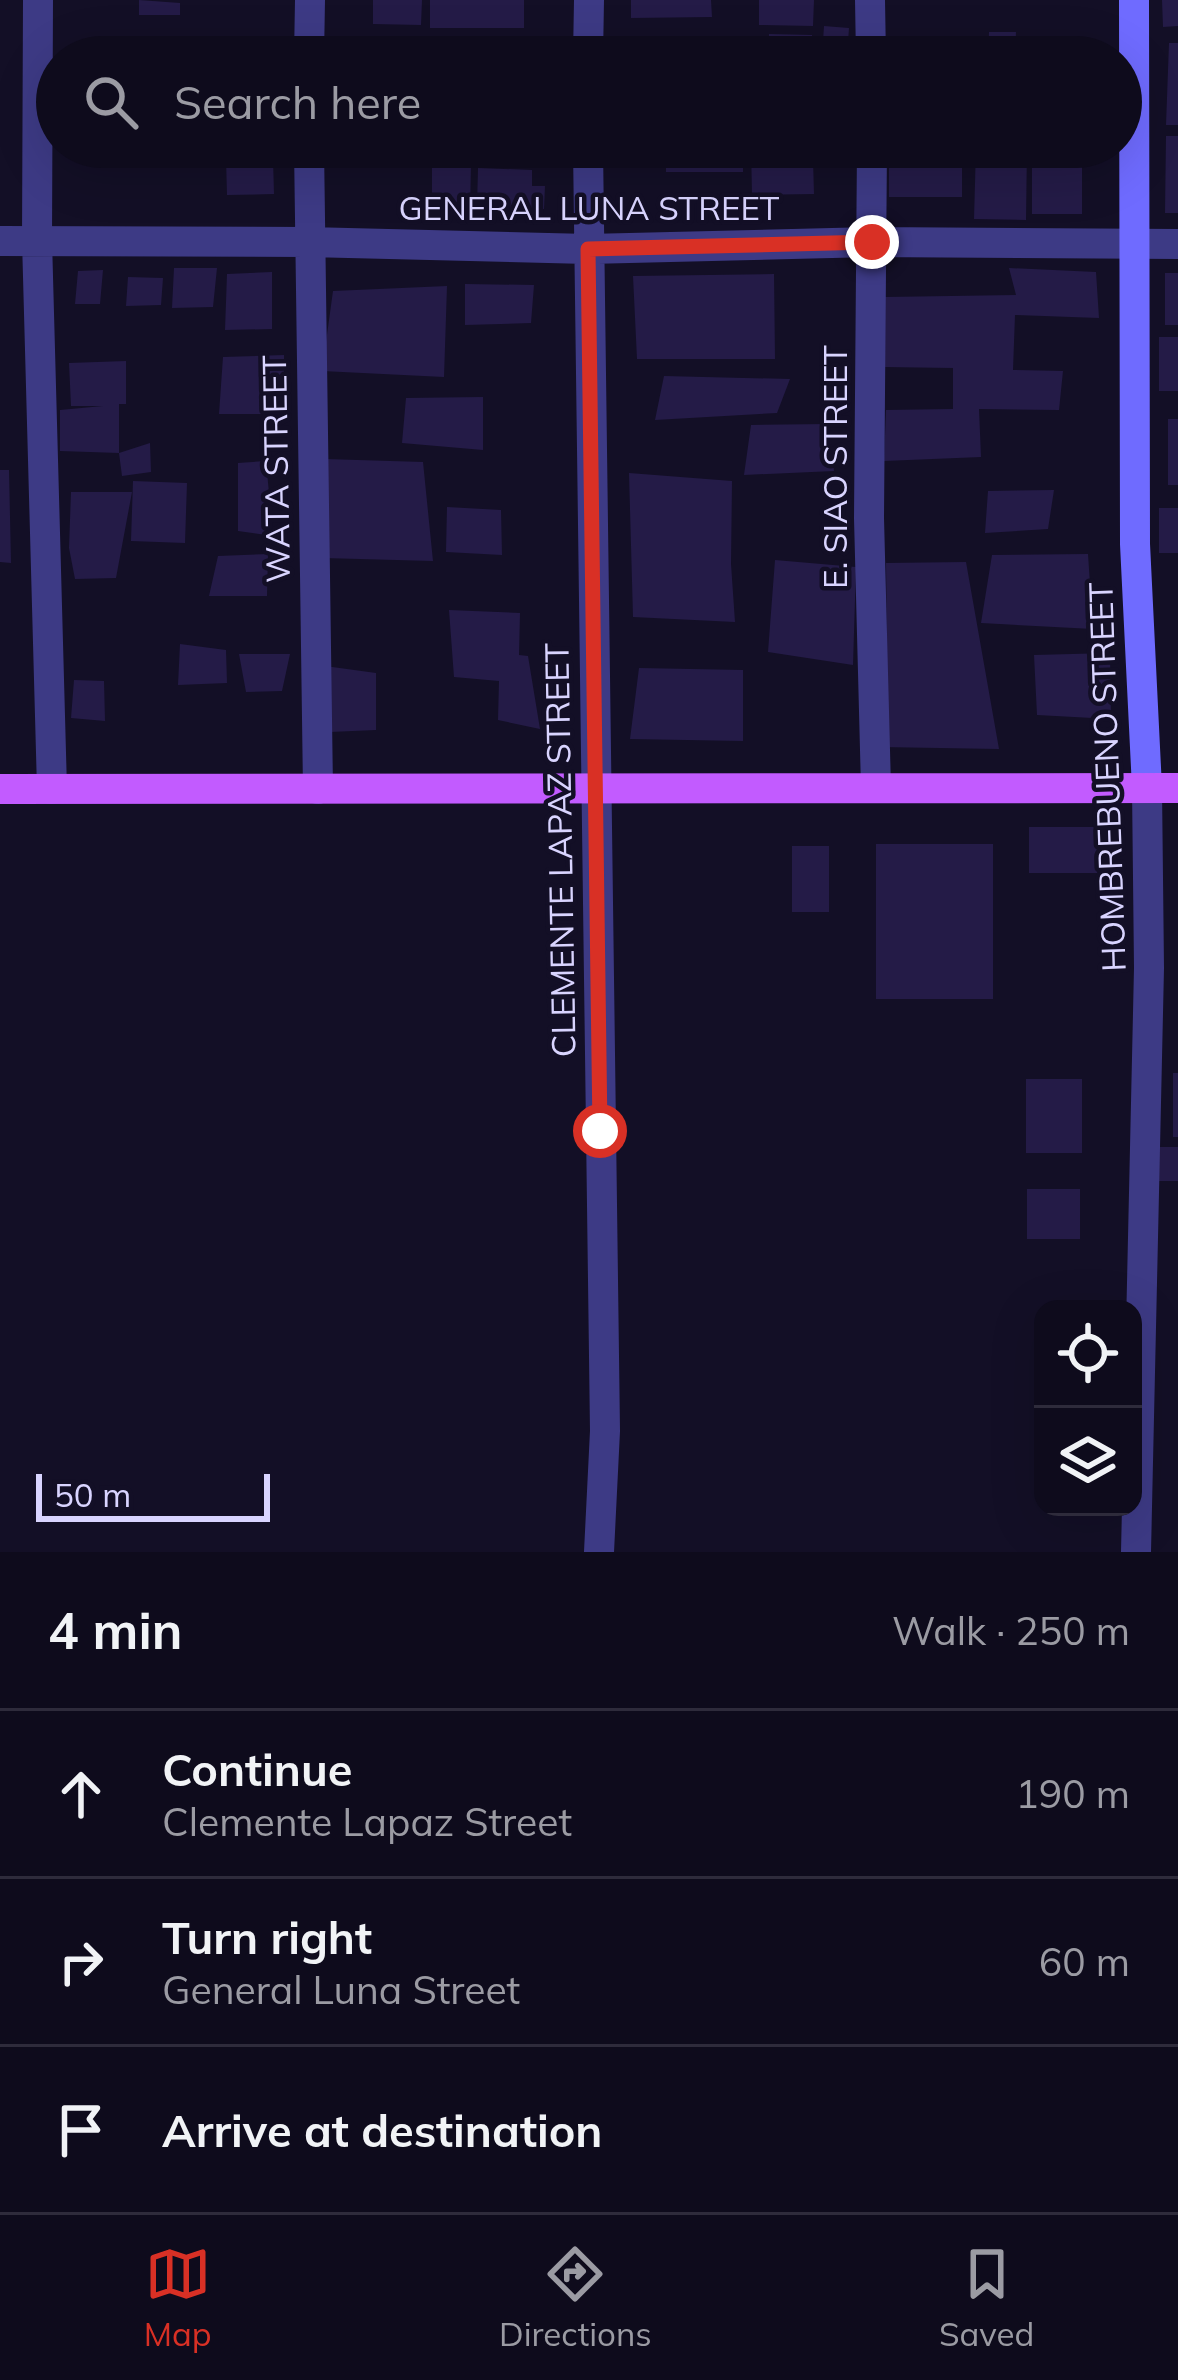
<!DOCTYPE html>
<html lang="en">
<head>
<meta charset="utf-8">
<style>
  :root { --surface:#0e0b1c; --page:#171425; --text:#f1f3f6; --muted:#9b9ba3; --line:#2e2b3b; --accent:#d93025 }
  body { margin:0; font-family:Mulish,sans-serif; background:var(--page); color:var(--text) }
  .controls { position:absolute; right:36px; bottom:36px; display:grid; overflow:hidden; border-radius:24px; box-shadow:0 12px 48px #0002 }
  .controls button { width:108px; height:108px; display:grid; place-items:center; padding:0; border:0; border-bottom:3px solid var(--line); background:var(--surface); color:var(--text); font:60px sans-serif }
  .scale { position:absolute; left:36px; bottom:30px; width:234px; box-sizing:border-box; padding-left:12px; border:6px solid #d9d4ff; border-top:0; font-size:33px; line-height:42px; white-space:nowrap; color:#d9d4ff; -webkit-text-stroke:9px #130f26; paint-order:stroke }
  .stop { position:absolute; width:36px; height:36px; margin:-27px; border:9px solid #d93025; border-radius:50%; background:#fff }
  .stop.end { background:#d93025; border-color:#fff; box-shadow:0 3px 12px #0008 }
  .list { margin:0; padding:0; list-style:none }
  h2 { display:flex; justify-content:space-between; align-items:center; height:156px; margin:0; padding:0 48px; font-size:51px }
  h2 small { font-size:39px; font-weight:400; color:var(--muted) }
  .list li { display:grid; grid-template-columns:78px 1fr auto; gap:36px; align-items:center; box-sizing:border-box; height:168px; padding:0 48px; border-top:3px solid var(--line) }
  .list b { display:block; font-size:45px; white-space:nowrap }
  .list p { margin:0; font-size:39px; white-space:nowrap; color:var(--muted) }
  .list em { font-size:39px; font-style:normal; color:var(--muted) }
  .icon { flex:none; width:66px; height:66px; fill:none; stroke:currentColor; stroke-width:2; stroke-linecap:round; stroke-linejoin:round }
  .map { position:relative; flex:none; width:1178px; height:1552px; overflow:hidden }
  .search { position:absolute; background:var(--surface); box-shadow:0 12px 48px #0002; left:36px; right:36px; top:36px; height:132px; display:flex; align-items:center; gap:30px; box-sizing:border-box; padding:0 42px; border-radius:66px; color:var(--muted); font-size:45px }
  .sheet { height:660px; background:var(--surface) }
  nav { display:flex; justify-content:space-around; align-items:center; box-sizing:border-box; height:168px; border-top:3px solid var(--line); background:var(--surface); font-size:33px; color:var(--muted) }
  nav a { display:grid; justify-items:center; gap:6px }
  nav .on { color:var(--accent) }
  .map>svg:first-child { display:block }
  .building { fill:#241b47 }
  .lines { fill:none; stroke-linecap:round; stroke-linejoin:round }
  .street { stroke:#3d3a85; stroke-width:30 }
  .secondary { stroke:#6f6bff; stroke-width:30 }
  .primary { stroke:#c25bff; stroke-width:30 }
  .route { stroke:#d93025; stroke-width:15 }
  .labels { text-anchor:middle; stroke-width:9; stroke-linejoin:round; paint-order:stroke }
  .street-label { font-size:33px; fill:#d9d4ff; stroke:#130f26 }
</style>
</head>
<body>
<div class="map">
<svg width="1178" height="1552" viewBox="0 0 1178 1552">
  <rect width="100%" height="100%" fill="#130f26"/>
  <path class="building" d="M 139,0 L 180,3 L 180,15 L 139,15 Z
    M 373,0 L 422,0 L 421,25 L 373,24 Z
    M 430,0 L 524,0 L 524,28 L 430,28 Z
    M 631,0 L 711,0 L 712,17 L 631,18 Z
    M 759,0 L 814,0 L 813,26 L 759,25 Z
    M 1162,0 L 1178,0 L 1178,26 L 1163,27 Z
    M 824,26 L 849,28 L 847,57 L 822,57 Z
    M 989,32 L 1016,32 L 1015,57 L 988,57 Z
    M 769,34 L 812,35 L 812,57 L 769,57 Z
    M 628,38 L 695,38 L 695,57 L 628,57 Z
    M 499,41 L 539,41 L 539,57 L 499,57 Z
    M 1169,43 L 1178,43 L 1178,125 L 1166,125 Z
    M 326,44 L 429,46 L 429,57 L 326,57 Z
    M 1166,136 L 1178,136 L 1178,213 L 1165,213 Z
    M 666,147 L 743,147 L 743,172 L 666,172 Z
    M 751,147 L 831,147 L 831,158 L 813,159 L 814,194 L 752,195 Z
    M 889,147 L 962,147 L 962,197 L 889,197 Z
    M 976,147 L 1027,147 L 1026,220 L 974,219 Z
    M 1032,150 L 1082,150 L 1082,214 L 1032,214 Z
    M 226,158 L 273,158 L 274,194 L 227,195 Z
    M 432,162 L 471,163 L 470,215 L 432,214 Z
    M 478,168 L 532,170 L 532,186 L 545,186 L 544,209 L 477,207 Z
    M 174,268 L 217,268 L 213,307 L 172,308 Z
    M 1009,268 L 1096,272 L 1099,318 L 1015,315 L 1013,370 L 1063,371 L 1059,410 L 979,409 L 981,457 L 884,461 L 886,410 L 953,409 L 953,368 L 884,367 L 885,297 L 1016,295 Z
    M 103,270 L 100,304 L 75,304 L 78,271 Z
    M 272,272 L 272,329 L 225,330 L 227,274 Z
    M 1165,273 L 1178,273 L 1178,325 L 1165,325 Z
    M 774,274 L 775,359 L 637,359 L 633,276 Z
    M 128,277 L 163,278 L 161,305 L 126,306 Z
    M 465,284 L 534,285 L 531,323 L 465,325 Z
    M 447,286 L 444,377 L 322,371 L 333,291 Z
    M 1159,337 L 1178,337 L 1178,391 L 1159,391 Z
    M 284,355 L 284,414 L 219,414 L 223,357 Z
    M 126,361 L 126,404 L 119,404 L 119,453 L 60,451 L 60,410 L 103,406 L 71,406 L 69,363 Z
    M 664,376 L 790,379 L 777,413 L 655,420 Z
    M 483,397 L 483,450 L 402,443 L 406,398 Z
    M 1168,419 L 1178,419 L 1178,485 L 1168,485 Z
    M 828,424 L 834,471 L 744,475 L 751,425 Z
    M 150,443 L 151,472 L 122,476 L 119,453 Z
    M 325,459 L 423,462 L 433,561 L 323,558 Z
    M 266,461 L 273,536 L 238,531 L 238,463 Z
    M 0,470 L 9,470 L 11,563 L 0,562 Z
    M 629,473 L 732,481 L 731,564 L 735,622 L 633,617 Z
    M 133,481 L 187,483 L 185,543 L 131,541 Z
    M 1054,490 L 1048,529 L 985,533 L 988,491 Z
    M 71,492 L 132,492 L 116,578 L 75,579 L 69,548 Z
    M 447,507 L 501,510 L 502,555 L 446,552 Z
    M 1159,508 L 1178,508 L 1178,553 L 1159,553 Z
    M 268,554 L 267,596 L 209,596 L 218,556 Z
    M 1088,554 L 1093,629 L 981,623 L 992,555 Z
    M 775,560 L 856,567 L 853,665 L 768,652 Z
    M 966,562 L 999,749 L 880,747 L 887,647 L 886,563 Z
    M 449,610 L 520,613 L 519,655 L 528,656 L 540,729 L 498,720 L 499,681 L 454,677 Z
    M 180,644 L 226,650 L 227,683 L 178,685 Z
    M 1110,653 L 1111,719 L 1037,715 L 1034,655 Z
    M 239,654 L 290,654 L 282,691 L 246,692 Z
    M 325,666 L 376,673 L 376,730 L 330,732 Z
    M 639,668 L 743,670 L 743,741 L 630,739 Z
    M 74,680 L 104,681 L 105,721 L 71,718 Z
    M 1029,827 L 1100,827 L 1100,873 L 1029,873 Z
    M 876,844 L 993,844 L 993,999 L 876,999 Z
    M 792,846 L 829,846 L 829,912 L 792,912 Z
    M 1173,1073 L 1178,1073 L 1178,1137 L 1173,1137 Z
    M 1026,1079 L 1082,1079 L 1082,1153 L 1026,1153 Z
    M 1158,1147 L 1178,1147 L 1178,1181 L 1158,1181 Z
    M 1027,1189 L 1080,1189 L 1080,1239 L 1027,1239 Z"/>
  <g class="lines">
    <path class="street" d="M 38,0 L 37,240 L 52,789
      M 870,0 L 871,57
      M 309,57 L 310,0
      M 588,57 L 589,0
      M 309,147 L 318,789
      M 588,147 L 605,1431 L 599,1552
      M 872,147 L 869,518 L 876,788
      M 0,241 L 308,242 L 588,249 L 872,242 L 1178,244
      M 1136,1552 L 1149,968 L 1147,788"/>
    <path class="secondary" d="M 1134,0 L 1135,544 L 1147,788"/>
    <path class="primary" d="M 0,789 L 1178,788"/>
  </g>
  <g class="lines">
    <path class="route" d="M 600,1131 L 588,249 L 872,242"/>
  </g>
  <g class="labels">
    <g class="street-label">
      <text x="589" y="220">GENERAL LUNA STREET</text>
      <text transform="translate(835 467) rotate(-90)" y="12">E. SIAO STREET</text>
      <text transform="translate(276 469) rotate(-91)" y="12">WATA STREET</text>
      <text transform="translate(1107 777) rotate(-92)" y="12">HOMBREBUENO STREET</text>
      <text transform="translate(560 850) rotate(-91)" y="12">CLEMENTE LAPAZ STREET</text>
    </g>
  </g>
</svg>
<div class="controls">
<button><svg class="icon" aria-label="locate" viewBox="0 0 24 24"><circle cx="12" cy="12" r="6"/><path d="M12 2v4M12 18v4M2 12h4M18 12h4"/></svg></button>
<button><svg class="icon" aria-label="layers" viewBox="0 0 24 24"><path d="M12 4l9 5-9 5-9-5zM3 14l9 5 9-5"/></svg></button>
</div>
<div class="scale">50 m</div>
<div class="stop" style="left:600px;top:1131px"></div>
<div class="stop end" style="left:872px;top:242px"></div>
<div class="search"><svg class="icon" aria-label="search" viewBox="0 0 24 24"><circle cx="10" cy="10" r="6"/><path d="M15 15l6 6"/></svg>Search here</div>
</div>
<section class="sheet">
<h2>4 min<small>Walk · 250 m</small></h2>
<ul class="list">
<li><svg class="icon" aria-label="ahead" viewBox="0 0 24 24"><path d="M12 20V5M6 11l6-6 6 6"/></svg><div><b>Continue</b><p>Clemente Lapaz Street</p></div><em>190 m</em></li>
<li><svg class="icon" aria-label="right" viewBox="0 0 24 24"><path d="M7 20v-9h11M14 6l5 5-5 5"/></svg><div><b>Turn right</b><p>General Luna Street</p></div><em>60 m</em></li>
<li><svg class="icon" aria-label="arrive" viewBox="0 0 24 24"><path d="M6 21V4h12l-3 4 3 4H6"/></svg><div><b>Arrive at destination</b></div></li>
</ul>
</section>
<nav>
<a class="on"><svg class="icon" aria-label="map" viewBox="0 0 24 24"><path d="M3 6l6-2 6 2 6-2v14l-6 2-6-2-6 2zM9 4v14M15 6v14"/></svg>Map</a>
<a><svg class="icon" aria-label="directions" viewBox="0 0 24 24"><path d="M12 3l9 9-9 9-9-9zM9 14v-3h6M13 9l2 2-2 2"/></svg>Directions</a>
<a><svg class="icon" aria-label="saved" viewBox="0 0 24 24"><path d="M7 4h10v16l-5-4-5 4z"/></svg>Saved</a>
</nav>
</body>
</html>
